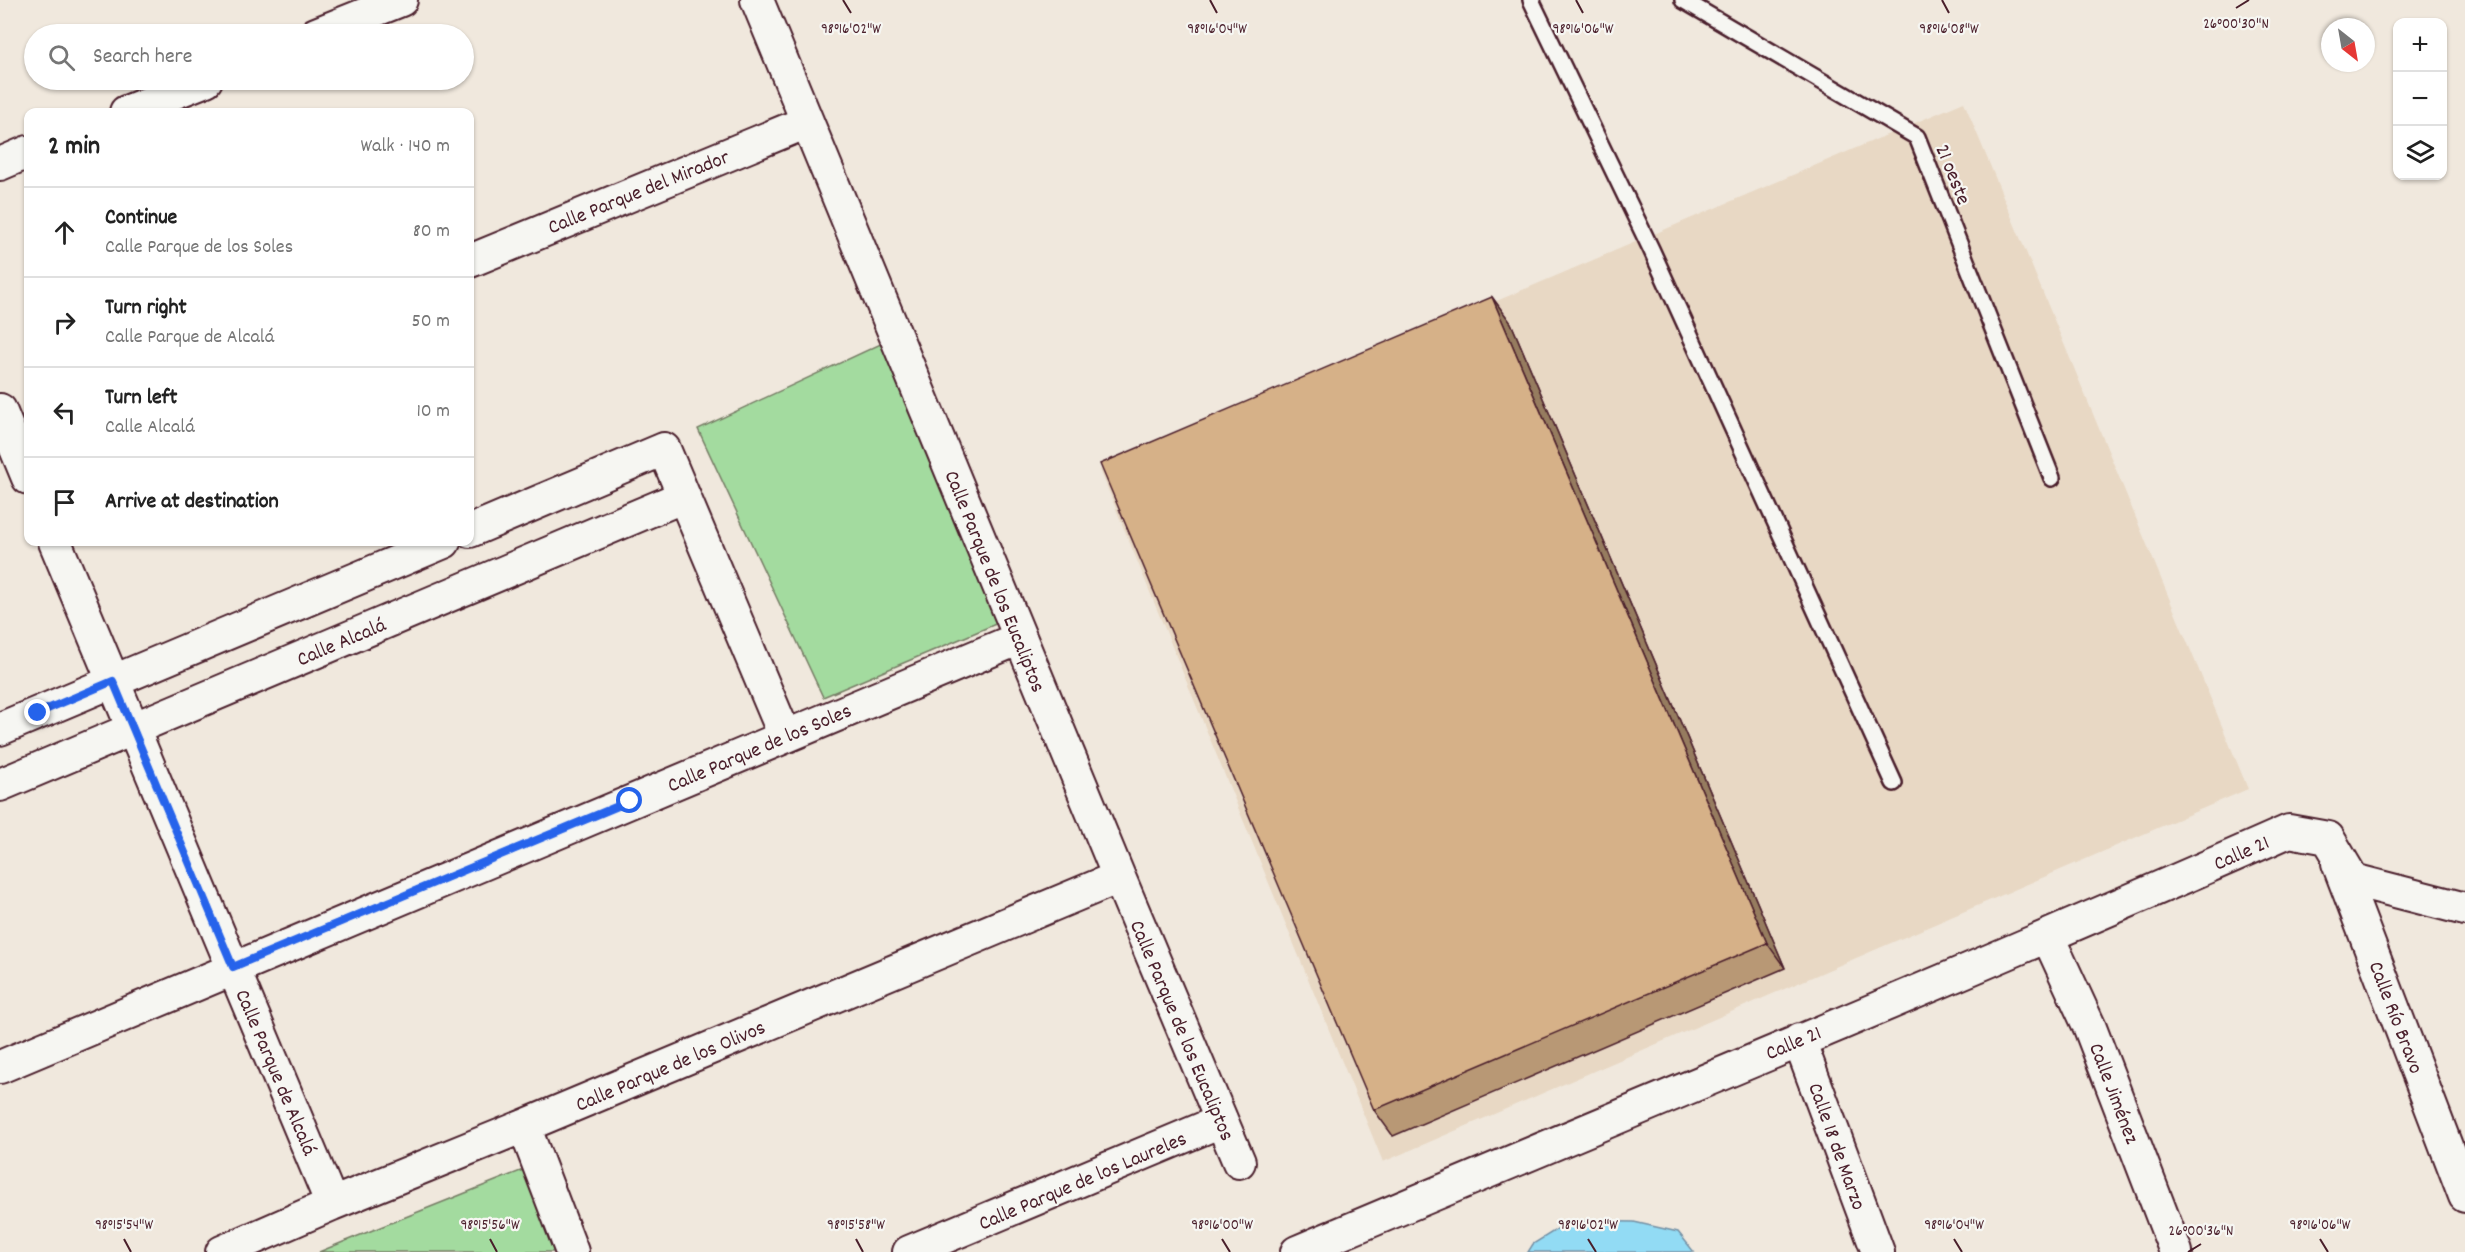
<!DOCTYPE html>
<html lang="en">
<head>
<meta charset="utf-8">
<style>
  :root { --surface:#fff; --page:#f6f6f6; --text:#222; --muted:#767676; --line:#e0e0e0 }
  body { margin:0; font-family:Dekko,sans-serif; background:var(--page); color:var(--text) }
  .controls { position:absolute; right:18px; top:18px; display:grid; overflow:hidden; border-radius:12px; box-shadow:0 2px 4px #0004 }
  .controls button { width:54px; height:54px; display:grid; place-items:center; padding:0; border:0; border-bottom:2px solid var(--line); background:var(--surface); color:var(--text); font:30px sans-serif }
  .compass { position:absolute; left:2321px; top:18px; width:54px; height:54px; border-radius:50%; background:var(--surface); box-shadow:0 2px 4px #0004; rotate:149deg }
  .stop { position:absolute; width:18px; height:18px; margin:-14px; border:4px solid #2563eb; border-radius:50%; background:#fff }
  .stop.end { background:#2563eb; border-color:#fff; box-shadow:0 2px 6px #0008 }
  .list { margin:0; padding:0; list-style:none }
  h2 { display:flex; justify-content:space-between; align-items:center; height:78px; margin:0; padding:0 24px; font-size:26px }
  h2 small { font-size:20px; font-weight:400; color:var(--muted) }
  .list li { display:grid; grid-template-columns:39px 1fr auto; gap:18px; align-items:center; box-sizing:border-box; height:90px; padding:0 24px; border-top:2px solid var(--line) }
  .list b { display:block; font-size:22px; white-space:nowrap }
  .list p { margin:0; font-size:20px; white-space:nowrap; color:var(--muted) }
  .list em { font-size:20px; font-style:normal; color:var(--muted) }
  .icon { flex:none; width:33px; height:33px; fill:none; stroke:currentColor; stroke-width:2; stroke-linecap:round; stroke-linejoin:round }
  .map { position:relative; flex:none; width:2465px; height:1252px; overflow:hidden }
  .search { position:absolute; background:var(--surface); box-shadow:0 2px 4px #0004; left:24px; top:24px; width:450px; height:66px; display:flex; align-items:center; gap:15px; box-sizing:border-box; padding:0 21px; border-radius:33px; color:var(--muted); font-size:22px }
  .panel { position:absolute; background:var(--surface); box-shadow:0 2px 4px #0004; left:24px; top:108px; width:450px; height:438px; border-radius:12px }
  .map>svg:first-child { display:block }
  .built { fill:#e8d8c4 }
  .green { fill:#a3db9f; stroke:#767d65; stroke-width:1.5 }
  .water { fill:#92dbf4; stroke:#7590a4; stroke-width:1.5 }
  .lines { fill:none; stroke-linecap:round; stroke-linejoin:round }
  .lane-casing { stroke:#4a1f2b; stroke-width:20 }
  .street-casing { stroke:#4a1f2b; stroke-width:36 }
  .lane { stroke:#f6f6f2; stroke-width:15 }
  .street { stroke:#f6f6f2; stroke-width:32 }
  .wall { fill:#b89875; stroke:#4a1f2b; stroke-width:1.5 }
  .shaded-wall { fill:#967c5f; stroke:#4a1f2b; stroke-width:1.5 }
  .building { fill:#d6b188; stroke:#4a1f2b; stroke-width:1.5 }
  .route { stroke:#2563eb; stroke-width:8 }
  .ticks { fill:none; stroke:#4a1f2b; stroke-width:2 }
  .labels { text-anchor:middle; stroke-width:4.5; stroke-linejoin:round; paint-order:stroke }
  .street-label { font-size:21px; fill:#4a1f2b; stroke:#f6f6f2 }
  .ticks-label { font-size:15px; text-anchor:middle; fill:#4a1f2b; stroke:#f6f6f2; stroke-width:4.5; stroke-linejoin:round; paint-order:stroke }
</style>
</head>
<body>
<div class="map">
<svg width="2465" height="1252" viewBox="0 0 2465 1252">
  <rect width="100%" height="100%" fill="#f0e8dd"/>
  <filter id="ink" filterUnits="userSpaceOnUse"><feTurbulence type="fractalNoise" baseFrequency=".0167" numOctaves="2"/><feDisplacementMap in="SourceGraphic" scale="12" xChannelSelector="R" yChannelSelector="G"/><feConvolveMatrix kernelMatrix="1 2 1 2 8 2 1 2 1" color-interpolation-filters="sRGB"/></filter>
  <g filter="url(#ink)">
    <path class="built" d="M 1964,102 L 2248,789 L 1383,1162 L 1100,470 Z"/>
    <path class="green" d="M 885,342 L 1005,620 L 823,697 L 698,429 Z
      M 523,1170 L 557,1252 L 319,1252 L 348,1240 Z"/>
    <path class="water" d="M 1570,1221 L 1634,1222 L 1678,1232 L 1694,1252 L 1528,1252 L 1533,1244 Z"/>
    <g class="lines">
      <g class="lane-casing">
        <path id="lane" d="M 1531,0 L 1651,249 L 1894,783
          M 1683,0 L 1917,137 L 2052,478"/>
      </g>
      <g class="street-casing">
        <path id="street" d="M 757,0 L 1119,877 L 1239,1162
          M 316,34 L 401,0
          M 126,112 L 206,80
          M 0,164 L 28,152
          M 470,261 L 807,122
          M 0,410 L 28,478
          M 470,531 L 664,449 L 785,736
          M 55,542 L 332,1204
          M 0,729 L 444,542
          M 0,785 L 682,497
          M 2338,863 L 2465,1196
          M 2048,937 L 2090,1028 L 2176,1252
          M 1799,1040 L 1878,1252
          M 0,1067 L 1020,638
          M 524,1126 L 572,1252
          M 222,1252 L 332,1204 L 524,1126 L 1119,877
          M 909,1252 L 1221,1121
          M 1297,1252 C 1628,1112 1961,976 2289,831 L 2328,838 L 2353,880 L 2465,909"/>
      </g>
      <use href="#lane" class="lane"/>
      <use href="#street" class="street"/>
    </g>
    <path class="wall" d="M 1492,297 L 1511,323 L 1785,968 L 1393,1136 L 1374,1110 Z"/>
    <path class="shaded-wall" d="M 1492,297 L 1511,323 L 1785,968 L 1767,943 Z"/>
    <path class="building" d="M 1492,297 L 1767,943 L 1374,1110 L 1100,464 Z"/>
  </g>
  <g class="lines" filter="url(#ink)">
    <path class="route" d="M 38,713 L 113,681 L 233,967 L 630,801"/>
  </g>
  <path class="ticks" d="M 843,0 L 851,13M 1210,0 L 1217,13M 1576,0 L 1583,13M 1942,0 L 1949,13M 2236,8 L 2249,0M 124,1239 L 131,1252M 490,1239 L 497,1252M 856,1239 L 863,1252M 1222,1239 L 1230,1252M 1588,1239 L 1596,1252M 1954,1239 L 1962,1252M 2320,1239 L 2328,1252M 2188,1252 L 2201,1244"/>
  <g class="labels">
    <g class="street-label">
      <text transform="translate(1954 174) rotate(68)" y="7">21 oeste</text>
      <text transform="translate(638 191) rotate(-22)" y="7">Calle Parque del Mirador</text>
      <text transform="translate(996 581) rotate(68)" y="7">Calle Parque de los Eucaliptos</text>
      <text transform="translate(341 641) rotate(-23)" y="7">Calle Alcalá</text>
      <text transform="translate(759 747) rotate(-23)" y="7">Calle Parque de los Soles</text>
      <text transform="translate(2241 852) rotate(-24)" y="7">Calle 21</text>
      <text transform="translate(2397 1017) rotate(69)" y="7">Calle Río Bravo</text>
      <text transform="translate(1183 1030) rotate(67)" y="7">Calle Parque de los Eucaliptos</text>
      <text transform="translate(1793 1042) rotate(-23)" y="7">Calle 21</text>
      <text transform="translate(670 1065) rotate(-23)" y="7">Calle Parque de los Olivos</text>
      <text transform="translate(277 1072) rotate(67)" y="7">Calle Parque de Alcalá</text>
      <text transform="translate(2115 1093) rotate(69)" y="7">Calle Jiménez</text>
      <text transform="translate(1838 1146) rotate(70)" y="7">Calle 18 de Marzo</text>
      <text transform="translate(1082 1180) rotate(-23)" y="7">Calle Parque de los Laureles</text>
    </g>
  </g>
  <g class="ticks-label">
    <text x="2236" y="28">26°00'30"N</text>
    <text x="851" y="33">98°16'02"W</text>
    <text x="1217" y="33">98°16'04"W</text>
    <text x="1583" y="33">98°16'06"W</text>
    <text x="1949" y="33">98°16'08"W</text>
    <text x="124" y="1229">98°15'54"W</text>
    <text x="490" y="1229">98°15'56"W</text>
    <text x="856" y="1229">98°15'58"W</text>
    <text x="1222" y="1229">98°16'00"W</text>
    <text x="1588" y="1229">98°16'02"W</text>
    <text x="1954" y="1229">98°16'04"W</text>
    <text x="2320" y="1229">98°16'06"W</text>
    <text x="2201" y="1235">26°00'36"N</text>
  </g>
</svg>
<div class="controls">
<button>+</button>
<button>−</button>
<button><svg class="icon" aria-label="layers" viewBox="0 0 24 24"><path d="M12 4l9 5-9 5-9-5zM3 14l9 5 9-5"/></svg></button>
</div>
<svg class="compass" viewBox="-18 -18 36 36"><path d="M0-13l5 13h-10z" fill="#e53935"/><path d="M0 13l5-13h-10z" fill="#767676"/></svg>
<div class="stop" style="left:630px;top:801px"></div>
<div class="stop end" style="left:38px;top:713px"></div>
<div class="search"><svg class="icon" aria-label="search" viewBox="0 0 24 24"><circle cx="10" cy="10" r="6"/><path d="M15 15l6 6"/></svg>Search here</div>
<section class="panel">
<h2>2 min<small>Walk · 140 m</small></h2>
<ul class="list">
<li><svg class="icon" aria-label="ahead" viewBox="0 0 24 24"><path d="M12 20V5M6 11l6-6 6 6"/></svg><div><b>Continue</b><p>Calle Parque de los Soles</p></div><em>80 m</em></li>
<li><svg class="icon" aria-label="right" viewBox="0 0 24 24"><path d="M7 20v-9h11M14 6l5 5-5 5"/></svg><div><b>Turn right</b><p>Calle Parque de Alcalá</p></div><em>50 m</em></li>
<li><svg class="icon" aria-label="left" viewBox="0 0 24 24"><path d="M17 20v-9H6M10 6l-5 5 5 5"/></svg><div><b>Turn left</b><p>Calle Alcalá</p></div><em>10 m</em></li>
<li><svg class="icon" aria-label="arrive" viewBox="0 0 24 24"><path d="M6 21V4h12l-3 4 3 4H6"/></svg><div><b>Arrive at destination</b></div></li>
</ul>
</section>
</div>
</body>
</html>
